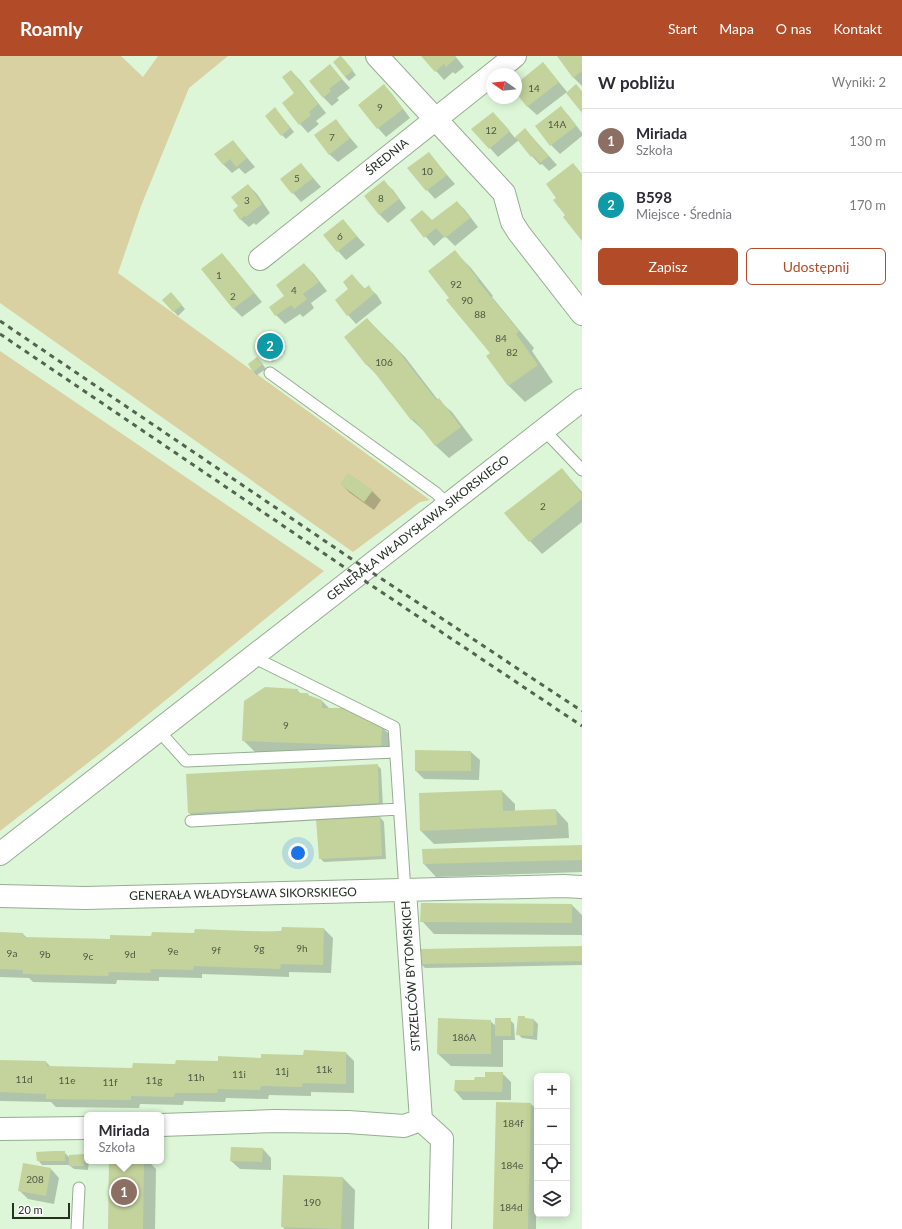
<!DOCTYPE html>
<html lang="pl">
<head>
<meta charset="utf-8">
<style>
  :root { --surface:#fff; --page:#f2f2f3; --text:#2b2b33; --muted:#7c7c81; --line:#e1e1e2; --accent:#b24b28 }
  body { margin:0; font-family:Lato,sans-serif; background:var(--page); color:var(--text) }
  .controls { position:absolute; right:12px; bottom:12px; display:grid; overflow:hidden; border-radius:6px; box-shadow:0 2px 10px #0003 }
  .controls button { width:36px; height:36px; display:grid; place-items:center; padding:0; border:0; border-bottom:1px solid var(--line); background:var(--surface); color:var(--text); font:20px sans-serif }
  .compass { position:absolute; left:486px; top:12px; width:36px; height:36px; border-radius:50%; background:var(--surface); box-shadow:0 2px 10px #0003; rotate:284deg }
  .scale { position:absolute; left:12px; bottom:10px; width:58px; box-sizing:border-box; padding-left:4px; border:2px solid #263025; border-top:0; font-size:11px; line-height:14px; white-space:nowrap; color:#263025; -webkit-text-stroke:3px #fff; paint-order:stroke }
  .you { position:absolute; left:298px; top:797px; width:14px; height:14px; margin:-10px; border:3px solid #fff; border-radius:50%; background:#1a73e8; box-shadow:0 0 0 6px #1a73e833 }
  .badge { display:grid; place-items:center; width:26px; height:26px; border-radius:50%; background:var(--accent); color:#fff; font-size:13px; font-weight:700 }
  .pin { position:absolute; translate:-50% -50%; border:2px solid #fff; box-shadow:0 1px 4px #0006 }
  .popup { position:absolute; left:84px; top:1056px; width:80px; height:52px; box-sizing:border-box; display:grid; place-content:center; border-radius:6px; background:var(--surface); filter:drop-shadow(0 1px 3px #0005); font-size:13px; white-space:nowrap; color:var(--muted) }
  .popup b { font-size:15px; color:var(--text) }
  .popup::after { content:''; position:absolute; left:50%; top:100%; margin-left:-8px; border:8px solid transparent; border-top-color:var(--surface) }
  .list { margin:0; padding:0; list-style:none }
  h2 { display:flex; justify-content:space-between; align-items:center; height:52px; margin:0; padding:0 16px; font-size:17px }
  h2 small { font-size:13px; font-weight:400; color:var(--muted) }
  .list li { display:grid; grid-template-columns:26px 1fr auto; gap:12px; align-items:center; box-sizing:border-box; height:64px; padding:0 16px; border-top:1px solid var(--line) }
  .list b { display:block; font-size:15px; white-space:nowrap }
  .list p { margin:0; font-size:13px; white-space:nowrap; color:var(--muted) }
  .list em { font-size:13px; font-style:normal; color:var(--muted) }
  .actions { display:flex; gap:8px; padding:12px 16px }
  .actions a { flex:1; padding:9px 0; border:1px solid var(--accent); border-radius:6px; text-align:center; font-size:14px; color:var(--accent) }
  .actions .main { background:var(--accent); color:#fff }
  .icon { flex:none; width:22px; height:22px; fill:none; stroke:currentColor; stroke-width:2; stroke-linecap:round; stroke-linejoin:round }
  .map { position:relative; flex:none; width:582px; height:1173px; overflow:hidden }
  header { display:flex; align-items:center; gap:24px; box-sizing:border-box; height:56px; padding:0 20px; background:var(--accent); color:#fff }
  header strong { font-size:19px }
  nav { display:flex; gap:22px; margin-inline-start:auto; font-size:14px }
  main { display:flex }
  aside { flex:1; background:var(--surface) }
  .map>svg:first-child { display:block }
  .green { fill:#d9d1a2 }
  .shadow { fill:#0003 }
  .building { fill:#c4d39c }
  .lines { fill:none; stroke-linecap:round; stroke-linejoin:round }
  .lane-casing { stroke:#96ae92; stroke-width:13 }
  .street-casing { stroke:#96ae92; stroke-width:24 }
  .secondary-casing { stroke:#96ae92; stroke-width:24 }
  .lane { stroke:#fff; stroke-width:11 }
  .street { stroke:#fff; stroke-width:22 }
  .secondary { stroke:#fff; stroke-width:22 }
  .rail { stroke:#546252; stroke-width:3; stroke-dasharray:5 5; stroke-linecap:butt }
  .labels { text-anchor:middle; stroke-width:3.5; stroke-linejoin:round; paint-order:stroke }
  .number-label { font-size:10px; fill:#4e5943 }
  .street-label { font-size:12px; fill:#263025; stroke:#fff }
</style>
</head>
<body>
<header>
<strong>Roamly</strong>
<nav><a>Start</a><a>Mapa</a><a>O nas</a><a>Kontakt</a></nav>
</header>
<main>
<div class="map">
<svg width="582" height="1173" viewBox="0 0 582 1173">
  <rect width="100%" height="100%" fill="#dcf6d7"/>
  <path class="green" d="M 0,0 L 121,0 L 143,21 L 158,0 L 228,0 L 189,32 L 141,150 L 118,217 L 430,444 L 420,446 L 353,496 L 0,247 Z
    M 0,295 L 324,515 L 102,696 L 0,775 Z"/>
  <path class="shadow" d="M 423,0 L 455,0 L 464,11 L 455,18 L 453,16 L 444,24 Z
    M 558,0 L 582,0 L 582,30 L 573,21 Z
    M 345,5 L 356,19 L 349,25 L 345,21 Z
    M 543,7 L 568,37 L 582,36 L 582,55 L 567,36 L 537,59 L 528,51 L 516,35 L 516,29 Z
    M 330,10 L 350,32 L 337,42 L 339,44 L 332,50 L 323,41 Z
    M 291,15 L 300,24 L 326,57 L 316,65 L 319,68 L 308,77 L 300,68 Z
    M 384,30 L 392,38 L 410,62 L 386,81 L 378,72 Z
    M 561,52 L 569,60 L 582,77 L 582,80 L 560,98 L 551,89 Z
    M 279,57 L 294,76 L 286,83 L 282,79 Z
    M 336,65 L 358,91 L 338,106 L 329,98 Z
    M 502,66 L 515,82 L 525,73 L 557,109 L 549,115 L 542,108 L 540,109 L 532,100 L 519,84 L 498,101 L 473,73 Z
    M 233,85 L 255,111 L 245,118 L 239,112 L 232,117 L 223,108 Z
    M 428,97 L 455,128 L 435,143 L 427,134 Z
    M 301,108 L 321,131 L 301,146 L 293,137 Z
    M 384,126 L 393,134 L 406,152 L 388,167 L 379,158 Z
    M 248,129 L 257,138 L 270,157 L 256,169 L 254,167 L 249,171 L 240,163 L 240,150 Z
    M 457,146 L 465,154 L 478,171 L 455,190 L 445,180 L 434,190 L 411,164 L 432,165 Z
    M 343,165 L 365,189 L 346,204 L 338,195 Z
    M 455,196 L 471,212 L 493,240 L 492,241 L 534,292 L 532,295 L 553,326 L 525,346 L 509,330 L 488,300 L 491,298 L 450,242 Z
    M 222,198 L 230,207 L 262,246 L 242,261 L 234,253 L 202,213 Z
    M 304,208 L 313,217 L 327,235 L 311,247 L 314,252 L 303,261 L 300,258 L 285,268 L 276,259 L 286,240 Z
    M 352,219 L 365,233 L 368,231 L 377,239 L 382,247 L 356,268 L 348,259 L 349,233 Z
    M 171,237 L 185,253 L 178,260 L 164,244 Z
    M 367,263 L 405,301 L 438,344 L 452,356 L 473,384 L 449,402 L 436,390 L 425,376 L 412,364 L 378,320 L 366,308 Z
    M 272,280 L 285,296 L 272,306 L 260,289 Z
    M 261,306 L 266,313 L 257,319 L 253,315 Z
    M 562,413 L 582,436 L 582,466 L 542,498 L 530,485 Z
    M 348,418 L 372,435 L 381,444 L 374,454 L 350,437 L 341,428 Z
    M 297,634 L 301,638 L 308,638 L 310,641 L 322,645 L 331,654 L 382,671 L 391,680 L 390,699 L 256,697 L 243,684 Z
    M 416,695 L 471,696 L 480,704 L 479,724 L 424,723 L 416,715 Z
    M 377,709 L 381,713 L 383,751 L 193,761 L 189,757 Z
    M 502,735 L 515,748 L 515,756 L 556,754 L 568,767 L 569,782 L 434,788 L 421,775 Z
    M 380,761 L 384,766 L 386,803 L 324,806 L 320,802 Z
    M 582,790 L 582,816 L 436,821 L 424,808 Z
    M 572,849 L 582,859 L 582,879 L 434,878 L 422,865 Z
    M 324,873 L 333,882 L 331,917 L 289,916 L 289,921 L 202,918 L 202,922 L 159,921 L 159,925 L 117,924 L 116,928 L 33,926 L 29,922 L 0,921 L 0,877 L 23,878 L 27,882 L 111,884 Z
    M 582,891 L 582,909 L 425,912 L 421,908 Z
    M 526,963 L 534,964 L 538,968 L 537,984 L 522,982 L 518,978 Z
    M 510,964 L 514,968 L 515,984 L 503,984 L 503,1011 L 451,1010 L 438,998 L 490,965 L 496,970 Z
    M 346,997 L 354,1005 L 354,1037 L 311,1036 L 311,1040 L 269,1039 L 268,1043 L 226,1042 L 225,1046 L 184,1045 L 183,1049 L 140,1048 L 139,1052 L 56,1051 L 51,1046 L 0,1045 L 0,1005 L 46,1006 L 51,1011 L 133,1013 Z
    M 502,1017 L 511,1026 L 511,1044 L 463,1044 L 455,1035 L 475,1025 Z
    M 531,1048 L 537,1054 L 536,1173 L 493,1173 Z
    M 263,1093 L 271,1102 L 271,1114 L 240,1113 L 231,1105 Z
    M 64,1096 L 70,1102 L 70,1100 L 85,1099 L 87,1101 L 87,1105 L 89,1105 L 88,1114 L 74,1113 L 69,1109 L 42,1109 L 38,1104 Z
    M 110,1105 L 148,1105 L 156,1113 L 155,1173 L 109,1173 Z
    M 51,1113 L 59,1122 L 54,1148 L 28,1143 L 19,1134 Z
    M 343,1122 L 355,1134 L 354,1173 L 285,1173 L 282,1170 Z"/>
  <path class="building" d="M 340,0 L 341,0 L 353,14 L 345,21 L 333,6 Z
    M 421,0 L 454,0 L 456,2 L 446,11 L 444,8 L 435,16 Z
    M 557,0 L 582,0 L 582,15 L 573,22 Z
    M 543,6 L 559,26 L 527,51 L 516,37 L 516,28 Z
    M 330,8 L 342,23 L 329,33 L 331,35 L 323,42 L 309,25 Z
    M 291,14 L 318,48 L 309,56 L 311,59 L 299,69 L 282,47 L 294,37 L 282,21 Z
    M 384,28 L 403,53 L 377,73 L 358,49 Z
    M 576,28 L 582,35 L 582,57 L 566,37 Z
    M 561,50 L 576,70 L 550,90 L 535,70 Z
    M 275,51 L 290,72 L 281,80 L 265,60 Z
    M 493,56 L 510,75 L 489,93 L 471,73 Z
    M 336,63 L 350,82 L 329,99 L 314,79 Z
    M 525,72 L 540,91 L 549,100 L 540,107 L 533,99 L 531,101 L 515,81 Z
    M 233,84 L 247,102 L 236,111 L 230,103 L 223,109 L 214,98 Z
    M 429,96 L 447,119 L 426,135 L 407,112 Z
    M 301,107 L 313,122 L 292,138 L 280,123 Z
    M 573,107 L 582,118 L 582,185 L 563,161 L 565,159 L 553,144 L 556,142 L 546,128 Z
    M 384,124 L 399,143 L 379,159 L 364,140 Z
    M 248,128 L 262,148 L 246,161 L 245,159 L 240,164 L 233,154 L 238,150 L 231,141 Z
    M 457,145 L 470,162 L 445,182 L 436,172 L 424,182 L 410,164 L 422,154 L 432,164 Z
    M 343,163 L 357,180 L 337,196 L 323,179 Z
    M 455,194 L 478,223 L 477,224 L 519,275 L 516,278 L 538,309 L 508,330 L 486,300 L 490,297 L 446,244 L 449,242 L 428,215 Z
    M 222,197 L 254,237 L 233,253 L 201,213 Z
    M 304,207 L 319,226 L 303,238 L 307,243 L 294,253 L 291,249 L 275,260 L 269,251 L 284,240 L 276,229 Z
    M 352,218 L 364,233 L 369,229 L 374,238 L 347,260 L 335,244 L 348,233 L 343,226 Z
    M 171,236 L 182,249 L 173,256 L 162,244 Z
    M 367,262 L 390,288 L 392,287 L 436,344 L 439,342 L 461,371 L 435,390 L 414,363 L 411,364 L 368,308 L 366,309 L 344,281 Z
    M 272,278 L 281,292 L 267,302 L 258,289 Z
    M 257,301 L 263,308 L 253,316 L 248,308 Z
    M 562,412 L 582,438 L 582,443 L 529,486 L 504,457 Z
    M 348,417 L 373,434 L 364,446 L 340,428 Z
    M 265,631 L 298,633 L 298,637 L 308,637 L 308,639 L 322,644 L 322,652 L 348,652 L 382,670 L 381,690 L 242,685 L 244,645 Z
    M 415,694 L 471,695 L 471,715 L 415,715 Z
    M 378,708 L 379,747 L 188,757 L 186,718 Z
    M 502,734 L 503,755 L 556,753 L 557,769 L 420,775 L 419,737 Z
    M 380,760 L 382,800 L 319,803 L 316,763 Z
    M 582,789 L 582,804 L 423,808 L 422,793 Z
    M 421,847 L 572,848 L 572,867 L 420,866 Z
    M 282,871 L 324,872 L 323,909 L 281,908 L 280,913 L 194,910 L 193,914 L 151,913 L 150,917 L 109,916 L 108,920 L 23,918 L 23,914 L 0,913 L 0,876 L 23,877 L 24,881 L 110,883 L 110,879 L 151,880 L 152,876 L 194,877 L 195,873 L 281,876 Z
    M 582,890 L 582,905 L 420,908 L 420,893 Z
    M 518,960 L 525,960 L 525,962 L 534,963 L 533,980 L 516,979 Z
    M 438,962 L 491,964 L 491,998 L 437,998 Z
    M 495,962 L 511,962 L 511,980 L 495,980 Z
    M 304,994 L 346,996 L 346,1028 L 303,1027 L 302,1031 L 261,1030 L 260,1034 L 218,1033 L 217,1037 L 175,1037 L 174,1041 L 131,1040 L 131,1044 L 46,1043 L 46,1038 L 0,1036 L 0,1004 L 46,1005 L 47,1010 L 132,1012 L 133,1007 L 175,1008 L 176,1004 L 218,1005 L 218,1000 L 261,1002 L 261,998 L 303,999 Z
    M 485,1016 L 503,1016 L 502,1036 L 454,1035 L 455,1024 L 474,1024 L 475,1021 L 485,1021 Z
    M 496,1046 L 531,1047 L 528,1173 L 493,1173 Z
    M 231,1091 L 263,1092 L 262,1106 L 230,1105 Z
    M 54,1095 L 65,1095 L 65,1105 L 37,1105 L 36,1096 Z
    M 85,1098 L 84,1110 L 69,1110 L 69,1099 Z
    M 109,1105 L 144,1105 L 143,1173 L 108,1173 Z
    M 23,1107 L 51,1112 L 46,1140 L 18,1135 Z
    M 283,1119 L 343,1121 L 341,1173 L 281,1171 Z"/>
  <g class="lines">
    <g class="lane-casing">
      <path id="lane" d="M 270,317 L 436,437 L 448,449
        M 544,374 L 582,414
        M 253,601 L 394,671 L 405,835
        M 159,675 L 186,705 L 396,696
        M 191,765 L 399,753
        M 77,1173 L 79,1132"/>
    </g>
    <g class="street-casing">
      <path id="street" d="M 377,0 L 504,137 L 512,166 L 519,177 L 582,258
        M 260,203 L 515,0
        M 405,835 L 421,1064 L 442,1083 L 440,1173
        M 0,840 L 85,842 L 563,830 L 582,831
        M 161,1069 L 274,1065 L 348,1066 L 404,1070 L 421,1064
        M 0,1073 L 87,1072"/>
    </g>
    <g class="secondary-casing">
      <path id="secondary" d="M 0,798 L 582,344"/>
    </g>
    <use href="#lane" class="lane"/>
    <use href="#street" class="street"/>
    <use href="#secondary" class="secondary"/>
    <path class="rail" d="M 0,265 L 353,504 L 582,655
      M 0,278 L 344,511 L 582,670"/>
  </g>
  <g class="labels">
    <g class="number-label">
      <text x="534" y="36">14</text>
      <text x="380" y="55">9</text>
      <text x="557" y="72">14A</text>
      <text x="491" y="78">12</text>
      <text x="332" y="85">7</text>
      <text x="427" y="119">10</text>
      <text x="297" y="126">5</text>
      <text x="381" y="146">8</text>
      <text x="247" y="148">3</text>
      <text x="340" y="184">6</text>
      <text x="219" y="223">1</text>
      <text x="456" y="232">92</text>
      <text x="294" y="238">4</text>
      <text x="233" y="244">2</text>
      <text x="467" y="248">90</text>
      <text x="480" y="262">88</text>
      <text x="501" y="286">84</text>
      <text x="512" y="300">82</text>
      <text x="384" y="310">106</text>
      <text x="543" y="454">2</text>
      <text x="286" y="673">9</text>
      <text x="259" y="896">9g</text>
      <text x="302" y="896">9h</text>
      <text x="216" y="898">9f</text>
      <text x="173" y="899">9e</text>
      <text x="12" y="901">9a</text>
      <text x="45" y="902">9b</text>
      <text x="130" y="902">9d</text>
      <text x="88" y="904">9c</text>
      <text x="464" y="985">186A</text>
      <text x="324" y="1017">11k</text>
      <text x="282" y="1019">11j</text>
      <text x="239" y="1022">11i</text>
      <text x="196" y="1025">11h</text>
      <text x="24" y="1027">11d</text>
      <text x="67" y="1028">11e</text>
      <text x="154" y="1028">11g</text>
      <text x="110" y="1030">11f</text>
      <text x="513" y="1071">184f</text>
      <text x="512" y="1113">184e</text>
      <text x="35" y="1127">208</text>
      <text x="312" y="1150">190</text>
      <text x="511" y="1155">184d</text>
    </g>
    <g class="street-label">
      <text transform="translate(387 101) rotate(-39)" y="4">ŚREDNIA</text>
      <text transform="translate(418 472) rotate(-38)" y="4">GENERAŁA WŁADYSŁAWA SIKORSKIEGO</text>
      <text transform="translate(243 838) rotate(-1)" y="4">GENERAŁA WŁADYSŁAWA SIKORSKIEGO</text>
      <text transform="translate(411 920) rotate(-94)" y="4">STRZELCÓW BYTOMSKICH</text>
    </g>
  </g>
</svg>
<div class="controls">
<button>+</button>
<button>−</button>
<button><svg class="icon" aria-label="locate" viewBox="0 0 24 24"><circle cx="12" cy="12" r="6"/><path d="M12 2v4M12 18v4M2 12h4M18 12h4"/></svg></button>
<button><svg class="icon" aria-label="layers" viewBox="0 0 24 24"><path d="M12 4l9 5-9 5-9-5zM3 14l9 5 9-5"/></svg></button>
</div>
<svg class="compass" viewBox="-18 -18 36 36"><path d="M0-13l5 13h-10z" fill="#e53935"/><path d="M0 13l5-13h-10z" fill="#7c7c81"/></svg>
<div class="scale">20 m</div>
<div class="you"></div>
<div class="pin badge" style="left:124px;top:1136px;background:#8d6e63">1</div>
<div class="popup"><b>Miriada</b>Szkoła</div>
<div class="pin badge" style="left:270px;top:290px;background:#0f9aa8">2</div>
</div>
<aside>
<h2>W pobliżu<small>Wyniki: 2</small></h2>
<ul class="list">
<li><span class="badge" style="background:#8d6e63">1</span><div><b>Miriada</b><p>Szkoła</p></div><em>130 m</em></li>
<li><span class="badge" style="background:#0f9aa8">2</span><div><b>B598</b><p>Miejsce · Średnia</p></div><em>170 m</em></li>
</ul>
<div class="actions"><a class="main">Zapisz</a><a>Udostępnij</a></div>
</aside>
</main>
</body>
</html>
